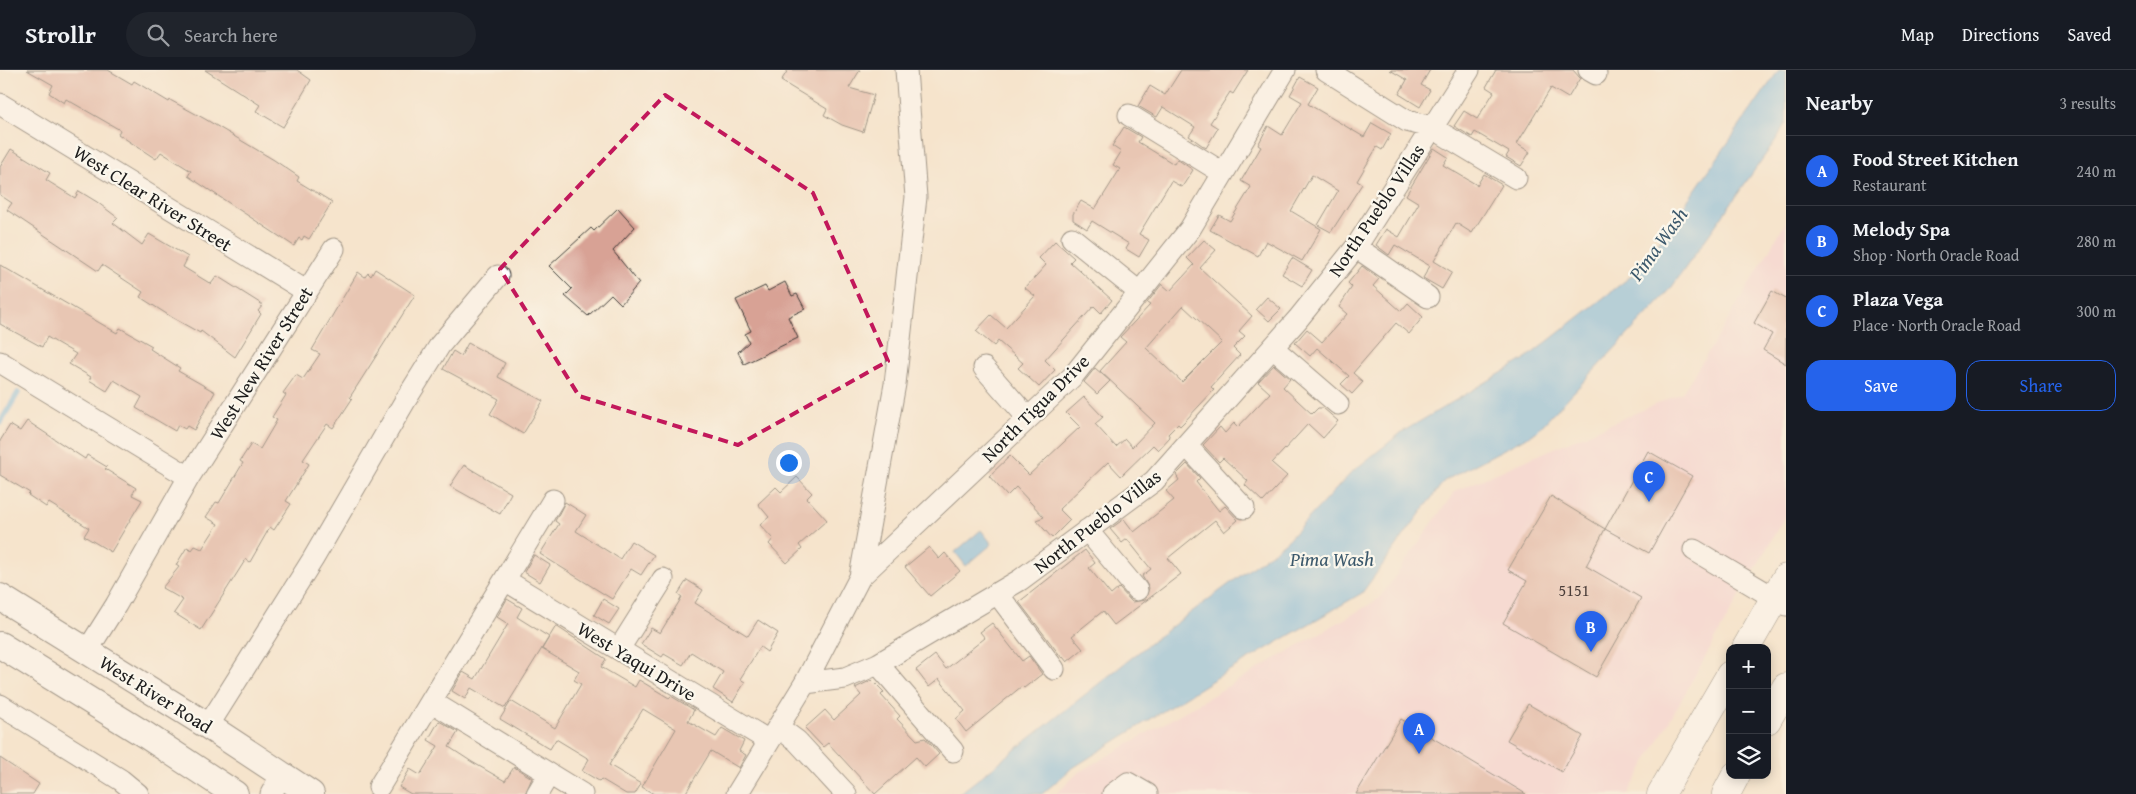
<!DOCTYPE html>
<html lang="en">
<head>
<meta charset="utf-8">
<style>
  :root { --surface:#171b24; --page:#20242c; --text:#f1f3f6; --muted:#9ea1a6; --line:#363941; --accent:#2563eb }
  body { margin:0; font-family:"Gentium Book Plus",serif; background:var(--page); color:var(--text) }
  .controls { position:absolute; right:15px; bottom:15px; display:grid; overflow:hidden; border-radius:10px; box-shadow:0 2px 12px #0003 }
  .controls button { width:45px; height:45px; display:grid; place-items:center; padding:0; border:0; border-bottom:1px solid var(--line); background:var(--surface); color:var(--text); font:25px sans-serif }
  .you { position:absolute; left:788px; top:392px; width:18px; height:18px; margin:-12px; border:4px solid #fff; border-radius:50%; background:#1a73e8; box-shadow:0 0 0 8px #1a73e833 }
  .badge { display:grid; place-items:center; width:32px; height:32px; border-radius:50%; background:var(--accent); color:#fff; font-size:16px; font-weight:700 }
  .pin { position:absolute; translate:-50% -41px; filter:drop-shadow(0 1px 2px #0008) }
  .pin::after { content:''; position:absolute; top:26px; width:18px; height:15px; background:inherit; clip-path:polygon(0 0,100% 0,50% 100%) }
  .list { margin:0; padding:0; list-style:none }
  h2 { display:flex; justify-content:space-between; align-items:center; height:65px; margin:0; padding:0 20px; font-size:21px }
  h2 small { font-size:16px; font-weight:400; color:var(--muted) }
  .list li { display:grid; grid-template-columns:32px 1fr auto; gap:15px; align-items:center; box-sizing:border-box; height:70px; padding:0 20px; border-top:1px solid var(--line) }
  .list b { display:block; font-size:19px; white-space:nowrap }
  .list p { margin:0; font-size:16px; white-space:nowrap; color:var(--muted) }
  .list em { font-size:16px; font-style:normal; color:var(--muted) }
  .actions { display:flex; gap:10px; padding:15px 20px }
  .actions a { flex:1; padding:11px 0; border:1px solid var(--accent); border-radius:15px; text-align:center; font-size:18px; color:var(--accent) }
  .actions .main { background:var(--accent); color:#fff }
  .icon { flex:none; width:28px; height:28px; fill:none; stroke:currentColor; stroke-width:2; stroke-linecap:round; stroke-linejoin:round }
  .map { position:relative; flex:none; width:1786px; height:724px; overflow:hidden }
  header { display:flex; align-items:center; gap:30px; box-sizing:border-box; height:70px; padding:0 25px; background:var(--surface); border-bottom:1px solid var(--line) }
  header strong { font-size:24px }
  nav { display:flex; gap:28px; margin-inline-start:auto; font-size:18px }
  .search { width:350px; height:45px; background:var(--page); display:flex; align-items:center; gap:12px; box-sizing:border-box; padding:0 18px; border-radius:28px; color:var(--muted); font-size:19px }
  main { display:flex }
  aside { flex:1; background:var(--surface) }
  .map>svg:first-child { display:block }
  .built { fill:#f6cfd7 }
  .water { fill:#6bb5e3; stroke:#446880 }
  .lines { fill:none; stroke-linecap:round; stroke-linejoin:round }
  .stream { stroke:#6bb5e3; stroke-width:5.5 }
  .building { fill:#d8a295; fill-rule:evenodd }
  .minor-casing { stroke:#3d3a36; stroke-width:23 }
  .major-casing { stroke:#3d3a36; stroke-width:28 }
  .highway-casing { stroke:#3d3a36; stroke-width:29 }
  .minor { stroke:#fff; stroke-width:21 }
  .major { stroke:#fff; stroke-width:26 }
  .highway { stroke:#fff; stroke-width:28 }
  .marked { fill:none; stroke:#c2185b; stroke-width:4; stroke-dasharray:10 6; stroke-linejoin:round }
  .labels { text-anchor:middle; stroke-width:4.5; stroke-linejoin:round; paint-order:stroke }
  .number-label { font-size:16px; fill:#4b3e3a }
  .street-label { font-size:19px; fill:#1c1c1c; stroke:#fbf7ec }
  .water-label { font-size:20px; font-style:italic; fill:#3c596c; stroke:#fbf7ec }
</style>
</head>
<body>
<header>
<strong>Strollr</strong>
<div class="search"><svg class="icon" aria-label="search" viewBox="0 0 24 24"><circle cx="10" cy="10" r="6"/><path d="M15 15l6 6"/></svg>Search here</div>
<nav><a>Map</a><a>Directions</a><a>Saved</a></nav>
</header>
<main>
<div class="map">
<svg width="1786" height="724" viewBox="0 0 1786 724">
  <rect width="100%" height="100%" fill="#fbf7ec"/>
  <filter id="ink" filterUnits="userSpaceOnUse"><feTurbulence type="fractalNoise" baseFrequency=".02" numOctaves="2"/><feDisplacementMap in="SourceGraphic" scale="10" xChannelSelector="R" yChannelSelector="G"/><feConvolveMatrix kernelMatrix="1 2 1 2 8 2 1 2 1" color-interpolation-filters="sRGB"/></filter>
  <filter id="wash" filterUnits="userSpaceOnUse"><feTurbulence type="fractalNoise" baseFrequency=".0096" numOctaves="4" result="noise"/><feDisplacementMap in="SourceGraphic" scale="20" xChannelSelector="R" yChannelSelector="G"/><feGaussianBlur stdDeviation="1.12" result="paint"/><feColorMatrix in="noise" values="0 0 0 0 0 0 0 0 0 0 0 0 0 0 0 0 0 1.4 0 .05"/><feComposite in="paint" operator="in"/></filter>
  <g filter="url(#wash)">
    <rect width="100%" height="100%" fill="#f5e4cc"/>
    <path class="built" d="M 1786,152 L 1786,444 L 1628,724 L 1056,724 L 1078,703 L 1379,529 L 1455,421 L 1682,323 L 1718,267 Z"/>
    <path class="water" d="M 1779,0 L 1786,0 L 1786,52 L 1778,67 L 1669,221 L 1536,362 L 1444,411 L 1362,523 L 1211,611 L 1071,699 L 1042,724 L 959,724 L 1163,563 L 1286,472 L 1353,401 L 1402,362 L 1525,289 L 1639,200 Z
      M 981,460 L 992,474 L 966,496 L 955,482 Z"/>
    <g class="lines">
      <path class="stream" d="M 0,353 L 18,323"/>
    </g>
    <g id="blocks">
      <path class="building" d="M 27,0 L 108,0 L 132,14 L 134,11 L 169,32 L 170,30 L 205,49 L 274,90 L 299,107 L 297,111 L 332,132 L 309,169 L 304,166 L 302,170 L 299,168 L 294,176 L 188,106 L 191,101 L 161,82 L 156,89 L 118,64 L 120,60 L 66,29 L 64,33 L 49,23 L 53,15 Z
        M 205,0 L 297,0 L 311,10 L 283,57 L 256,41 L 260,35 Z
        M 788,0 L 860,0 L 849,18 L 874,25 L 863,62 L 842,55 L 824,45 L 827,39 L 781,11 Z
        M 1181,0 L 1248,0 L 1233,24 L 1230,22 L 1210,53 L 1218,58 L 1206,78 L 1189,66 L 1195,57 L 1163,37 L 1157,47 L 1155,46 L 1138,36 L 1150,16 L 1165,25 Z
        M 1390,0 L 1430,0 L 1421,15 L 1430,20 L 1420,37 L 1399,24 L 1407,10 Z
        M 1496,0 L 1573,0 L 1580,8 L 1568,28 L 1551,18 L 1517,74 L 1530,82 L 1521,96 L 1506,87 L 1509,82 L 1475,62 L 1472,67 L 1454,56 L 1464,41 L 1477,49 L 1494,22 L 1486,17 Z
        M 1300,7 L 1318,17 L 1308,34 L 1364,67 L 1372,53 L 1391,64 L 1382,80 L 1377,77 L 1357,111 L 1362,114 L 1331,162 L 1318,155 L 1338,121 L 1312,105 L 1291,141 L 1321,159 L 1302,191 L 1266,171 L 1258,186 L 1210,160 L 1219,145 L 1230,151 L 1251,117 L 1241,111 L 1261,77 L 1258,75 L 1268,56 L 1282,65 L 1302,32 L 1290,25 Z
        M 1124,57 L 1141,67 L 1138,72 L 1174,94 L 1177,89 L 1193,100 L 1182,117 L 1171,111 L 1139,164 L 1149,170 L 1139,187 L 1126,179 L 1129,174 L 1092,151 L 1087,159 L 1073,150 L 1073,144 L 1081,131 L 1095,139 L 1120,99 L 1113,95 L 1121,82 L 1112,76 Z
        M 1434,78 L 1448,87 L 1443,95 L 1477,115 L 1484,104 L 1502,115 L 1472,163 L 1456,153 L 1434,191 L 1452,202 L 1442,219 L 1423,208 L 1430,196 L 1395,175 L 1389,185 L 1376,175 L 1386,159 L 1399,167 L 1419,133 L 1406,125 Z
        M 11,79 L 50,103 L 46,110 L 75,128 L 79,121 L 97,132 L 118,148 L 113,153 L 142,175 L 149,164 L 188,187 L 183,197 L 211,214 L 217,206 L 263,235 L 258,241 L 261,244 L 235,287 L 201,261 L 200,263 L 173,248 L 140,227 L 143,222 L 102,195 L 98,201 L 7,140 L 12,133 L 0,125 L 0,97 Z
        M 618,138 L 635,157 L 613,181 L 639,213 L 621,234 L 611,224 L 588,246 L 565,226 L 572,219 L 549,196 L 591,158 L 594,161 Z
        M 1204,170 L 1216,180 L 1200,198 L 1252,246 L 1239,261 L 1245,266 L 1233,278 L 1240,285 L 1211,317 L 1214,320 L 1184,352 L 1180,356 L 1178,354 L 1168,364 L 1170,367 L 1158,380 L 1153,375 L 1121,406 L 1108,392 L 1059,439 L 1070,450 L 1052,468 L 1036,450 L 1044,447 L 1016,417 L 1007,426 L 989,406 L 1010,386 L 1029,405 L 1080,357 L 1066,343 L 1084,327 L 1103,347 L 1095,354 L 1116,377 L 1125,369 L 1132,377 L 1155,353 L 1100,301 L 1126,272 L 1120,267 L 1150,235 L 1147,233 L 1162,214 L 1170,221 L 1194,195 L 1187,188 ZM 1183,236 L 1222,272 L 1182,312 L 1146,278 Z
        M 1055,171 L 1074,188 L 1070,192 L 1112,230 L 1101,243 L 1094,236 L 1045,290 L 1055,300 L 1039,317 L 1018,298 L 1023,293 L 998,271 L 994,276 L 976,261 L 991,245 L 1006,258 L 1035,226 L 1025,218 L 1046,195 L 1039,188 Z
        M 1292,188 L 1312,200 L 1302,216 L 1282,204 Z
        M 0,195 L 117,263 L 120,258 L 152,276 L 150,279 L 180,298 L 178,301 L 215,322 L 194,360 L 187,356 L 185,359 L 178,355 L 175,361 L 136,338 L 142,327 L 114,310 L 107,321 L 89,310 L 91,307 L 69,294 L 76,284 L 47,267 L 42,277 L 0,254 Z
        M 1362,196 L 1379,209 L 1373,216 L 1401,241 L 1408,233 L 1423,247 L 1409,264 L 1396,253 L 1353,303 L 1363,312 L 1352,324 L 1341,314 L 1349,306 L 1317,278 L 1310,286 L 1295,273 L 1307,259 L 1322,272 L 1347,244 L 1339,237 L 1352,217 L 1348,213 Z
        M 375,199 L 415,225 L 350,327 L 352,329 L 333,358 L 327,354 L 303,390 L 309,394 L 286,431 L 291,434 L 274,460 L 270,457 L 250,492 L 246,489 L 201,560 L 174,543 L 183,530 L 162,518 L 179,497 L 176,495 L 187,477 L 192,480 L 195,476 L 202,479 L 218,454 L 206,447 L 216,432 L 219,433 L 243,393 L 240,391 L 251,374 L 260,379 L 277,350 L 272,347 L 286,325 L 283,323 L 296,305 L 303,309 L 320,284 L 312,280 L 358,202 L 365,207 L 368,203 L 371,206 Z
        M 785,212 L 792,226 L 797,224 L 805,239 L 788,247 L 798,268 L 744,294 L 738,282 L 749,272 L 745,264 L 751,261 L 736,230 L 765,216 L 768,221 Z
        M 1772,221 L 1786,229 L 1786,294 L 1763,280 L 1772,264 L 1754,253 Z
        M 1267,227 L 1281,239 L 1269,251 L 1256,239 Z
        M 468,273 L 505,293 L 498,307 L 543,331 L 523,364 L 490,344 L 499,329 L 443,299 L 453,281 L 461,286 Z
        M 1274,295 L 1290,309 L 1283,317 L 1312,344 L 1318,338 L 1323,338 L 1338,351 L 1323,368 L 1308,354 L 1272,393 L 1287,406 L 1263,432 L 1245,415 L 1248,411 L 1223,388 L 1219,392 L 1203,375 L 1220,357 L 1225,363 L 1234,353 L 1238,357 L 1270,323 L 1258,312 Z
        M 1095,298 L 1110,311 L 1097,324 L 1084,312 Z
        M 27,351 L 85,389 L 87,385 L 107,397 L 105,399 L 136,418 L 132,425 L 142,430 L 111,482 L 84,466 L 89,458 L 49,433 L 46,437 L 28,425 L 30,423 L 0,405 L 0,371 L 10,355 L 20,361 Z
        M 1648,381 L 1692,406 L 1649,483 L 1605,459 Z
        M 1187,394 L 1200,408 L 1196,412 L 1219,441 L 1225,436 L 1238,450 L 1224,462 L 1215,450 L 1168,488 L 1181,504 L 1114,555 L 1103,541 L 1072,566 L 1083,579 L 1067,592 L 1063,587 L 1062,588 L 1019,532 L 1085,480 L 1095,493 L 1089,498 L 1111,525 L 1119,518 L 1132,532 L 1145,530 L 1149,518 L 1142,506 L 1151,499 L 1127,469 L 1122,473 L 1110,459 L 1124,449 L 1134,462 L 1174,430 L 1166,421 L 1179,410 L 1176,405 Z
        M 464,395 L 511,423 L 500,444 L 450,416 Z
        M 797,407 L 812,423 L 807,428 L 827,450 L 799,475 L 802,479 L 787,493 L 769,474 L 773,469 L 760,455 L 769,447 L 758,434 L 776,417 L 781,422 Z
        M 1551,426 L 1605,459 L 1586,496 L 1641,528 L 1596,607 L 1503,553 L 1527,511 L 1508,500 Z
        M 565,432 L 586,445 L 576,461 L 620,489 L 631,471 L 654,485 L 641,505 L 631,499 L 612,529 L 540,484 L 559,454 L 555,451 Z
        M 929,477 L 939,489 L 945,483 L 960,501 L 930,526 L 905,497 Z
        M 534,485 L 550,495 L 540,512 L 524,502 Z
        M 687,510 L 703,520 L 695,533 L 748,566 L 758,550 L 778,563 L 767,582 L 760,577 L 740,609 L 745,612 L 733,632 L 713,619 L 723,602 L 691,582 L 683,595 L 664,584 L 662,587 L 641,574 L 651,558 L 660,563 L 682,527 L 678,524 Z
        M 507,529 L 522,538 L 517,547 L 549,567 L 505,638 L 471,618 L 465,629 L 452,621 L 463,602 L 475,609 L 508,554 L 497,547 Z
        M 603,529 L 619,539 L 609,554 L 594,545 Z
        M 992,553 L 1022,591 L 1029,586 L 1042,604 L 1024,618 L 1022,616 L 966,662 L 956,649 L 965,641 L 939,609 L 929,617 L 916,600 L 935,585 L 946,599 L 985,568 L 980,562 Z
        M 556,556 L 606,589 L 601,597 L 635,617 L 639,610 L 669,628 L 671,626 L 694,640 L 688,651 L 716,667 L 722,658 L 744,671 L 739,681 L 746,685 L 739,698 L 711,681 L 685,724 L 654,724 L 642,717 L 676,659 L 643,639 L 609,695 L 641,714 L 635,724 L 626,724 L 601,709 L 599,711 L 582,701 L 589,689 L 556,669 L 550,679 L 500,649 L 511,631 L 555,658 L 581,614 L 574,610 L 579,601 L 542,579 Z
        M 872,610 L 884,622 L 881,625 L 900,646 L 897,649 L 917,670 L 925,668 L 939,684 L 925,697 L 916,687 L 875,724 L 828,673 L 823,677 L 805,658 L 825,640 L 834,650 L 861,625 L 855,618 Z
        M 1528,634 L 1583,666 L 1562,702 L 1507,670 Z
        M 1401,649 L 1526,724 L 1356,724 Z
        M 439,651 L 458,662 L 449,677 L 472,692 L 505,711 L 514,697 L 532,708 L 525,724 L 411,724 L 399,717 L 410,699 L 420,705 L 438,676 L 428,670 Z
        M 0,688 L 39,714 L 33,724 L 0,724 Z"/>
    </g>
  </g>
  <g filter="url(#ink)">
    <use href="#blocks" fill-opacity="0" stroke="#3d3a36" stroke-width="1"/>
    <g class="lines">
      <g class="minor-casing">
        <path id="minor" d="M 1326,0 L 1407,51 L 1431,57 L 1516,108
          M 1589,0 L 1596,4
          M 0,34 L 306,221
          M 1129,45 L 1223,103
          M 1072,168 L 1139,222
          M 1356,177 L 1428,227
          M 1273,278 L 1338,334
          M 0,292 L 189,407
          M 984,298 L 1028,348
          M 1186,375 L 1244,438
          M 1087,460 L 1137,520
          M 1694,480 L 1786,535
          M 860,507 L 895,314 L 916,127 L 906,0
          M 505,510 L 769,671
          M 997,523 L 1054,599
          M 619,579 L 663,509
          M 87,581 L 116,535 L 189,407 L 334,179
          M 878,594 L 953,681
          M 805,613 L 860,507 L 1073,306 L 1190,159 L 1285,0
          M 432,632 L 582,724
          M 0,635 L 121,710 L 138,724
          M 208,656 L 313,489 L 405,331 L 440,275 L 498,206
          M 778,657 L 797,671 L 846,724
          M 379,717 L 553,430
          M 271,724 L 282,704
          M 537,724 L 549,704
          M 737,724 L 805,613 L 845,608 L 878,594 L 1020,510 L 1154,411 L 1298,249 L 1356,177 L 1469,0
          M 1113,724 L 1128,713 L 1147,724"/>
      </g>
      <g class="major-casing">
        <path id="major" d="M 0,527 L 208,656 L 311,724
          M 0,575 L 147,666 L 235,724"/>
      </g>
      <g class="highway-casing">
        <path id="highway" d="M 1746,578 L 1786,508
          M 1767,650 L 1786,617
          M 1661,724 L 1730,605
          M 1726,724 L 1736,705"/>
      </g>
      <use href="#minor" class="minor"/>
      <use href="#major" class="major"/>
      <use href="#highway" class="highway"/>
    </g>
  </g>
  <path d="M0 0H1786V724H0ZM 665,25 L 813,123 L 888,291 L 738,375 L 579,326 L 500,199 Z" fill="#f5e4cc" fill-opacity=".55" fill-rule="evenodd"/>
  <path class="marked" d="M 665,25 L 813,123 L 888,291 L 738,375 L 579,326 L 500,199 Z"/>
  <g class="labels">
    <g class="number-label">
      <text x="1574" y="526">5151</text>
    </g>
    <g class="street-label">
      <text transform="translate(153 128) rotate(32)" y="7">West Clear River Street</text>
      <text transform="translate(1376 140) rotate(-56)" y="7">North Pueblo Villas</text>
      <text transform="translate(261 293) rotate(-58)" y="7">West New River Street</text>
      <text transform="translate(1035 338) rotate(-45)" y="7">North Tigua Drive</text>
      <text transform="translate(1097 451) rotate(-38)" y="7">North Pueblo Villas</text>
      <text transform="translate(637 591) rotate(31)" y="7">West Yaqui Drive</text>
      <text transform="translate(156 624) rotate(32)" y="7">West River Road</text>
    </g>
    <g class="water-label">
      <text transform="translate(1658 174) rotate(-54)" y="7">Pima Wash</text>
      <text x="1332" y="496">Pima Wash</text>
    </g>
  </g>
</svg>
<div class="controls">
<button>+</button>
<button>−</button>
<button><svg class="icon" aria-label="layers" viewBox="0 0 24 24"><path d="M12 4l9 5-9 5-9-5zM3 14l9 5 9-5"/></svg></button>
</div>
<div class="you"></div>
<div class="pin badge" style="left:1419px;top:684px">A</div>
<div class="pin badge" style="left:1591px;top:582px">B</div>
<div class="pin badge" style="left:1649px;top:432px">C</div>
</div>
<aside>
<h2>Nearby<small>3 results</small></h2>
<ul class="list">
<li><span class="badge">A</span><div><b>Food Street Kitchen</b><p>Restaurant</p></div><em>240 m</em></li>
<li><span class="badge">B</span><div><b>Melody Spa</b><p>Shop · North Oracle Road</p></div><em>280 m</em></li>
<li><span class="badge">C</span><div><b>Plaza Vega</b><p>Place · North Oracle Road</p></div><em>300 m</em></li>
</ul>
<div class="actions"><a class="main">Save</a><a>Share</a></div>
</aside>
</main>
</body>
</html>
